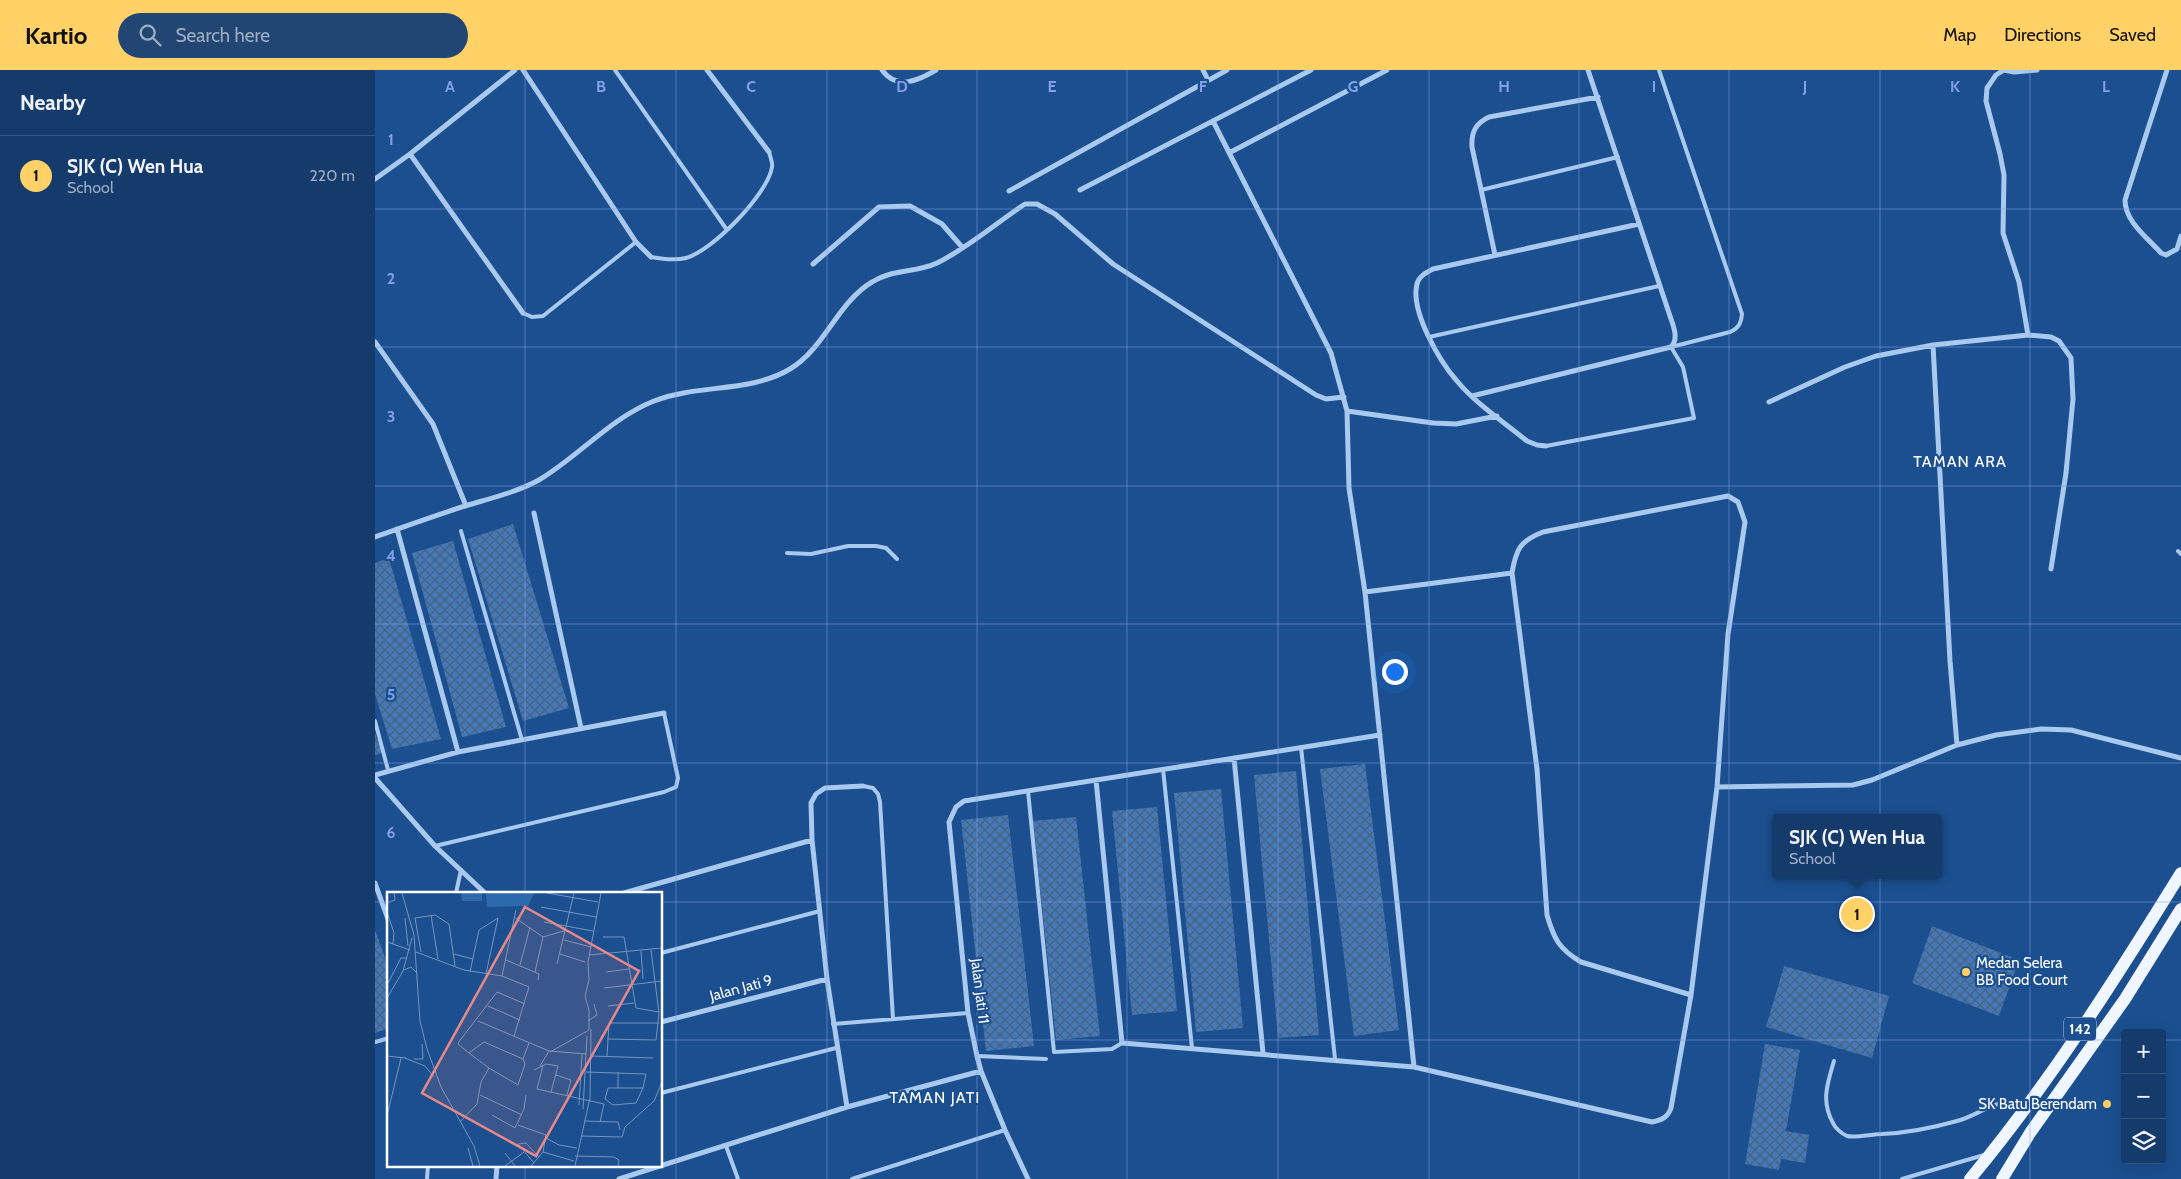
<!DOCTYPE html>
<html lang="en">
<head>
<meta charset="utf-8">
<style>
  :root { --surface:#143b6b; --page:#214673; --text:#f1f3f6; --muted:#9dadc1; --line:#33557e; --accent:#ffd166 }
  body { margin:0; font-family:Cabin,sans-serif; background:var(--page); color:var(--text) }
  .controls { position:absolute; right:15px; bottom:15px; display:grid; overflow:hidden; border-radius:5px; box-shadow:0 5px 20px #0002 }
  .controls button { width:45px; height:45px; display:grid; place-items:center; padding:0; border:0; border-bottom:1px solid var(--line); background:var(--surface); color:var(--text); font:25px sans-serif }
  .you { position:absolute; left:1019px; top:601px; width:18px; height:18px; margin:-12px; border:4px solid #fff; border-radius:50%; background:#1a73e8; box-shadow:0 0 0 8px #1a73e833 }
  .badge { display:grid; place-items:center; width:32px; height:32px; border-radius:50%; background:var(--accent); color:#111; font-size:16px; font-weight:700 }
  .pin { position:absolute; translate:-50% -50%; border:2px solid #fff; box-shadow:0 1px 5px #0006 }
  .popup { position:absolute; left:1397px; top:744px; width:170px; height:65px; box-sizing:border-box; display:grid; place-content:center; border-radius:5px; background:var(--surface); filter:drop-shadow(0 1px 4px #0005); font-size:16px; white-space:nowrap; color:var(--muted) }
  .popup b { font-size:19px; color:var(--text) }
  .popup::after { content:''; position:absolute; left:50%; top:100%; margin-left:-10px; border:10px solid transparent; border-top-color:var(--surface) }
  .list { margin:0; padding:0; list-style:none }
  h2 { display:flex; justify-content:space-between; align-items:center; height:65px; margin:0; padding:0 20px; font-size:21px }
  h2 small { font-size:16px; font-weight:400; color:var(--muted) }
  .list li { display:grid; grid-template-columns:32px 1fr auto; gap:15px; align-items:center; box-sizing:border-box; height:80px; padding:0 20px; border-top:1px solid var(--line) }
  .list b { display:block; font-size:19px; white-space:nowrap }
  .list p { margin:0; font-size:16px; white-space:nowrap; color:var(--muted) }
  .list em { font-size:16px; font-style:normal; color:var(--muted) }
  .icon { flex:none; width:28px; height:28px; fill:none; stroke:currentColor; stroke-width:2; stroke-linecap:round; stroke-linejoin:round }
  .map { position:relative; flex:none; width:1806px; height:1109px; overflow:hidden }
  header { display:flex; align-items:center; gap:30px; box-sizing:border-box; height:70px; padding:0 25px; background:var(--accent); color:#111 }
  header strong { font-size:24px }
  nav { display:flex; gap:28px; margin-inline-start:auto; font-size:18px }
  .search { width:350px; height:45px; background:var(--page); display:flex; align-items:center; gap:12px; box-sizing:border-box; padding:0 18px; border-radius:28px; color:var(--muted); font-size:19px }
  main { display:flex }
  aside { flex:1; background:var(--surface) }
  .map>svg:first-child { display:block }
  .building { fill:url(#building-cross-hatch) }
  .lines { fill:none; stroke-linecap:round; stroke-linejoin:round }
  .lane { stroke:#a9c9ee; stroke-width:4 }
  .street { stroke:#a9c9ee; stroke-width:5 }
  .primary { stroke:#f0f6ff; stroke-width:12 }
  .grid { fill:none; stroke:#839eea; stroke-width:1; stroke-opacity:0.55 }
  .poi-dot { fill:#ffd166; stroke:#1b4f8f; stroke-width:2 }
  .labels { text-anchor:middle; stroke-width:4.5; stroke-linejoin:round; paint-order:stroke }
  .shield { fill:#1b4f8f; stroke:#bbcadd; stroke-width:1 }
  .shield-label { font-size:14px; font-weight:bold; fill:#fff }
  .poi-label { font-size:15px; fill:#fff; stroke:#1b4f8f; text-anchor:start }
  .street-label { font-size:15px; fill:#fff; stroke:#1b4f8f }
  .neighbourhood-label { font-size:16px; letter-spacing:1px; fill:#fff; stroke:#1b4f8f }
  .inset-road { fill:none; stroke:#7695bc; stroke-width:1 }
  .view { fill:#e88989; fill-opacity:0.15; stroke:#e88989; stroke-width:2.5 }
  .inset-edge { fill:none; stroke:#fff; stroke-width:2.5 }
  .grid-label { font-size:16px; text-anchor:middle; font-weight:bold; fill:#839eea; stroke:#1b4f8f; stroke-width:4.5; stroke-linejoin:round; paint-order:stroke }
</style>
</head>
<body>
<header>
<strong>Kartio</strong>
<div class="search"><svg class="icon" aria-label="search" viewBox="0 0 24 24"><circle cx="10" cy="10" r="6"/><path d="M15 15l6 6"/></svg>Search here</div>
<nav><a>Map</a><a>Directions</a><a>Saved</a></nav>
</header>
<main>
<aside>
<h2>Nearby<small></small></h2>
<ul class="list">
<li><span class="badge">1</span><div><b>SJK (C) Wen Hua</b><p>School</p></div><em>220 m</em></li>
</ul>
</aside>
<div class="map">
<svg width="1806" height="1109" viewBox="0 0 1806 1109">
  <defs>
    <pattern id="building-cross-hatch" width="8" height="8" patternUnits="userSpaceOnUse" patternTransform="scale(1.25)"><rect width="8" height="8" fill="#4478b7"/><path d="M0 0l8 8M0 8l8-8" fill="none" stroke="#486282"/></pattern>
  </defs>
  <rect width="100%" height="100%" fill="#1b4f8f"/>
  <path class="building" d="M 138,454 L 194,638 L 148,651 L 93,469 Z
    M 78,471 L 131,657 L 87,667 L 37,483 Z
    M 14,488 L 66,669 L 17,679 L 0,624 L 0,493 Z
    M 0,663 L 7,683 L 0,685 Z
    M 990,694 L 1024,960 L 979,966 L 945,699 Z
    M 921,701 L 944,965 L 903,968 L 879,705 Z
    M 846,719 L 868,958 L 821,962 L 799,723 Z
    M 782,737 L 802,941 L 757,945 L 737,741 Z
    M 633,745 L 659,976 L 611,981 L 586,750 Z
    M 701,747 L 725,966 L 681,970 L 658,751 Z
    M 1557,856 L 1644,890 L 1624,946 L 1537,913 Z
    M 0,860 L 14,899 L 14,958 L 0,963 Z
    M 1409,896 L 1514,926 L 1497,988 L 1391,957 Z
    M 1390,974 L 1425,980 L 1411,1061 L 1434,1065 L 1430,1093 L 1406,1089 L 1404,1100 L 1370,1094 Z"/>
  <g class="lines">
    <path class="lane" d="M 240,0 L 352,160
      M 1106,120 L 1243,87
      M 276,187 C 287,189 299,191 311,188 C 337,181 393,124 397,97 C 398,93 395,86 394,82
      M 148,243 L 157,247 L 168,246 L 261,172
      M 1054,267 L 1284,216
      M 1171,376 L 1319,348 L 1308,297 L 1296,277 L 1355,262 C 1364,258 1366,253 1367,244 L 1284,0
      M 86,461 L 147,670
      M 1803,481 L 1806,484
      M 412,483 L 436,484 L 473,476 L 501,476 L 511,478 L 522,489
      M 0,651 L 13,700
      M 926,677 L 960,989
      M 788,699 L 817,978
      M 488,716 L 498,718 L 503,724 L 505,732 L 518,949
      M 653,721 L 679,982 L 737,979 L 747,973
      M 60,776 L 289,722 L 301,717 L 303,708 L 289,643
      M 81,823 L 86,800
      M 286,883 L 445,841
      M 458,954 L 593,943
      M 0,972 L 14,968
      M 602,986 L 671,989
      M 1459,991 C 1452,1014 1446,1032 1458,1053 C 1460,1058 1467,1064 1472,1066 C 1479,1068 1498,1064 1507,1064 C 1532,1063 1557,1058 1582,1051 C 1606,1045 1624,1024 1649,1037
      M 286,1023 L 461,978
      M 351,1076 L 363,1109
      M 52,1109 L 53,1095
      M 477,1109 L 630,1060
      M 1527,1109 L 1609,1085"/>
    <path class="street" d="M 148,0 L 261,172 L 276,187
      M 332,0 L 394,82
      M 507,0 C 522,21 544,10 561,0
      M 828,0 L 833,10
      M 1792,0 L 1750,130 C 1750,152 1773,168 1786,183 L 1791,185 L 1802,179 L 1806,166
      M 838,51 L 956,283 L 972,341 L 974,418 L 990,522 L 1039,997
      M 854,83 L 1012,0
      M 35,84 L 148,243
      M 0,109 L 35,84 L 140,0
      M 705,120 L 936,0
      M 634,121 L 852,0
      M 1120,185 L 1097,77 C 1096,62 1101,53 1114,47 L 1223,27
      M 438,194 L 504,137 L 535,136 L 567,154 L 587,177
      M 1653,265 L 1644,212 L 1628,163 L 1629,105 L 1625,84 L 1611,31 L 1612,18 L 1621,5 L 1629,0 L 1639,2 L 1662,0
      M 0,272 L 58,354 L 91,436
      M 1558,275 L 1575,591 L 1582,675
      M 1097,326 L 1296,277 C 1305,268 1297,253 1294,243 L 1213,0
      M 1394,332 L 1470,297 L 1501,286 L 1558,275 L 1653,265 L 1676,267 L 1684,271 L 1696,288 L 1698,329 L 1691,403 L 1676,499
      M 972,341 L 1058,353 L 1081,354 L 1122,346
      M 1171,376 L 1162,375 L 1152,371 C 1129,352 1101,334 1082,311 C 1065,292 1035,241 1042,214 C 1044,206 1052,202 1058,199 L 1264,154
      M 159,443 L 206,658
      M 22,459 L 83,682
      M 0,467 C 31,456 62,445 93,435 C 117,428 142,422 164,410 C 204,386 236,348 279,331 C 322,314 375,323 415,299 C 450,278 462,233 497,212 C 517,199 541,203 562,193 C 593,178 621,153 650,134 L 662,134 L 680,144 L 738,194 L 941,325 L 951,329 L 969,327
      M 990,522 L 1137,503
      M 859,688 L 888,983
      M 0,705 L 83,682 L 289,643
      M 0,708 L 60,776 L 110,823
      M 721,710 L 747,973 L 1039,997 L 1277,1052 C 1287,1050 1293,1047 1296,1038 L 1316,925 L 1342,717 L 1353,564 L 1370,452 L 1363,432 L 1353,426 L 1168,462 C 1145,471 1141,479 1137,503 L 1162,699 L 1172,845 C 1179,869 1184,879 1206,892 L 1316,925
      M 1342,717 L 1478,715 L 1497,710 L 1582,675 L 1621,665 L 1666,659 L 1696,660 L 1806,688
      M 0,813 L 14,852
      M 249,823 L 437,770
      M 286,952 L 452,909
      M 472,1037 L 452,909 L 437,770 L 436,733 L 441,724 L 450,718 L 488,716
      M 121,1109 L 122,1095
      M 244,1109 L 472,1037 L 606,1001
      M 653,1109 L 630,1060 L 606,1001 L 602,986 L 593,943 L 574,752 L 581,737 L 589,731 L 1005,665"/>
    <path class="primary" d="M 1595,1109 C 1674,1014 1741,908 1806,803
      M 1627,1109 L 1655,1063 L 1750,929 L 1806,839"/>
  </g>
  <path class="grid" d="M 150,0 L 150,823M 301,0 L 301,1109M 452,0 L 452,1109M 602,0 L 602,1109M 752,0 L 752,1109M 903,0 L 903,1109M 1054,0 L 1054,1109M 1204,0 L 1204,1109M 1354,0 L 1354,1109M 1505,0 L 1505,1109M 1655,0 L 1655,1109M 0,139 L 1806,139M 0,277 L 1806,277M 0,416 L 1806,416M 0,554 L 1806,554M 0,693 L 1806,693M 0,832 L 14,832M 286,832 L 1806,832M 0,970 L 14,970M 286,970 L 1750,970M 1787,970 L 1806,970M 150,1095 L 150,1109"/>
  <g class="poi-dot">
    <circle cx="1591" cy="902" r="5"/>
    <circle cx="1732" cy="1034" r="5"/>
  </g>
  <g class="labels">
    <rect class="shield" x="1689" y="947.5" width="32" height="23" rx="4"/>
    <g class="shield-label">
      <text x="1705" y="964">142</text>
    </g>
    <g class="poi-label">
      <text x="1601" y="898">Medan Selera<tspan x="1601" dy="17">BB Food Court</tspan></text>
      <text x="1722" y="1039" text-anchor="end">SK Batu Berendam</text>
    </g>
    <g class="street-label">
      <text transform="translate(366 918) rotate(-15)" y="5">Jalan Jati 9</text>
      <text transform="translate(605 921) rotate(83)" y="5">Jalan Jati 11</text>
    </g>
    <g class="neighbourhood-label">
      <text x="1585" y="397">TAMAN ARA</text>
      <text x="560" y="1033">TAMAN JATI</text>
    </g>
  </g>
  <g transform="translate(12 822)">
    <rect width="275" height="275" fill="#1b4f8f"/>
    <path d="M 74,1 L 95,1 L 95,9 L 75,9 ZM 99,1 L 147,1 L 141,14 L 100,15 Z" fill="#2e69ad"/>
    <path class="inset-road" d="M 15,1 L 27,43 L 33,129 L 40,157 L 54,195 L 87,254 L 93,274M 160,1 L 211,10M 0,11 L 8,8 L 7,1M 154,15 L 209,25M 0,20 L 7,41 L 6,52M 44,23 L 51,67M 127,25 L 156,45 L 148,80M 18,26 L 21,54M 157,30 L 206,39M 156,45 L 180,38M 216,45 L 237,45 L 249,116 L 272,120M 177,48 L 204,55M 0,50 L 23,58M 254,59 L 256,87M 29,60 L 77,78 L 115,84 L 142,95 L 127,144M 34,60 L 28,26 L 48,23 L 62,32 L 68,74M 67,62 L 86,67M 173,62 L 198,70M 202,63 L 275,56M 119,68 L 152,82 L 151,88M 170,72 L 187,1M 133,73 L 143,35M 17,78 L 24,75 L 30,81M 83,80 L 92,38 L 111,26 L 99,82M 219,80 L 242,77M 115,84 L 129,18M 0,93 L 14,66 L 20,66M 217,96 L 275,89M 0,106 L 16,79 L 25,46M 101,114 L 133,128M 221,114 L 247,111M 91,129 L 162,159 L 199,162M 201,129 L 210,123 L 207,112M 220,147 L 269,148 L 272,121 L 264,58M 163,160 L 202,138 L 202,118 L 198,104 L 202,88 L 201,70 L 214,1M 82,161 L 97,150 L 136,167 L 138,172 L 131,193 L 102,176 L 82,161 L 72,153 L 71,151 L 110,100 L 138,112M 0,164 L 19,166M 204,164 L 266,166M 220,164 L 222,131 L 272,131M 18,166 L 38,174 L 47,185M 27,167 L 36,167 L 35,152M 136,167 L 142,151M 156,173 L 150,197 L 217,212 L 213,230M 153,174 L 162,159M 147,178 L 159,172 L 171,174 L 164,200M 199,180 L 259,182 L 256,196 L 249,211 L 226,213 L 218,207 L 221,196 L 256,196M 169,183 L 184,188 L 180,203M 231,196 L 231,180M 93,203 L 135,223M 192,213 L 195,162M 196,217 L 200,144M 105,223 L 128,236 L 137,217 L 139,203M 0,224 L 14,166M 197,229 L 231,230 L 233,238M 73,230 L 90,212 L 94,190 L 102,176M 131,233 L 159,243 L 156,260M 194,244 L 235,245 L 238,235 L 267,209 L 275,190M 159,246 L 172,253 L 190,256M 81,256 L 86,274M 118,261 L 128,274M 188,264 L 227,265 L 232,268 L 231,274M 147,271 L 131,252 L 139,251 L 152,265M 118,274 L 137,260M 144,274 L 156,260 L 187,269M 188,274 L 203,206 L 204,137"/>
    <path class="view" d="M 138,15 L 252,79 L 149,264 L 35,201 Z"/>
    <rect width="275" height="275" class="inset-edge"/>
  </g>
  <g class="grid-label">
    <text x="75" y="22">A</text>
    <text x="226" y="22">B</text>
    <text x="376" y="22">C</text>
    <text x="527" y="22">D</text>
    <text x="677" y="22">E</text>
    <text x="828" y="22">F</text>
    <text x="978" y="22">G</text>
    <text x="1129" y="22">H</text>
    <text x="1279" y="22">I</text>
    <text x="1430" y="22">J</text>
    <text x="1580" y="22">K</text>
    <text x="1731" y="22">L</text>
    <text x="16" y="75">1</text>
    <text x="16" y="214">2</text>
    <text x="16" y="352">3</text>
    <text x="16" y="491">4</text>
    <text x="16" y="630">5</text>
    <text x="16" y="768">6</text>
  </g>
</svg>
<div class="controls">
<button>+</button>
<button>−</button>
<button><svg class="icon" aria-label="layers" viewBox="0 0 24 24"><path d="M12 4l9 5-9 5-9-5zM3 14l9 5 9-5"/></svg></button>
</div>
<div class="you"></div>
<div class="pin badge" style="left:1482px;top:844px">1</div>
<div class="popup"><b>SJK (C) Wen Hua</b>School</div>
</div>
</main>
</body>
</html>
